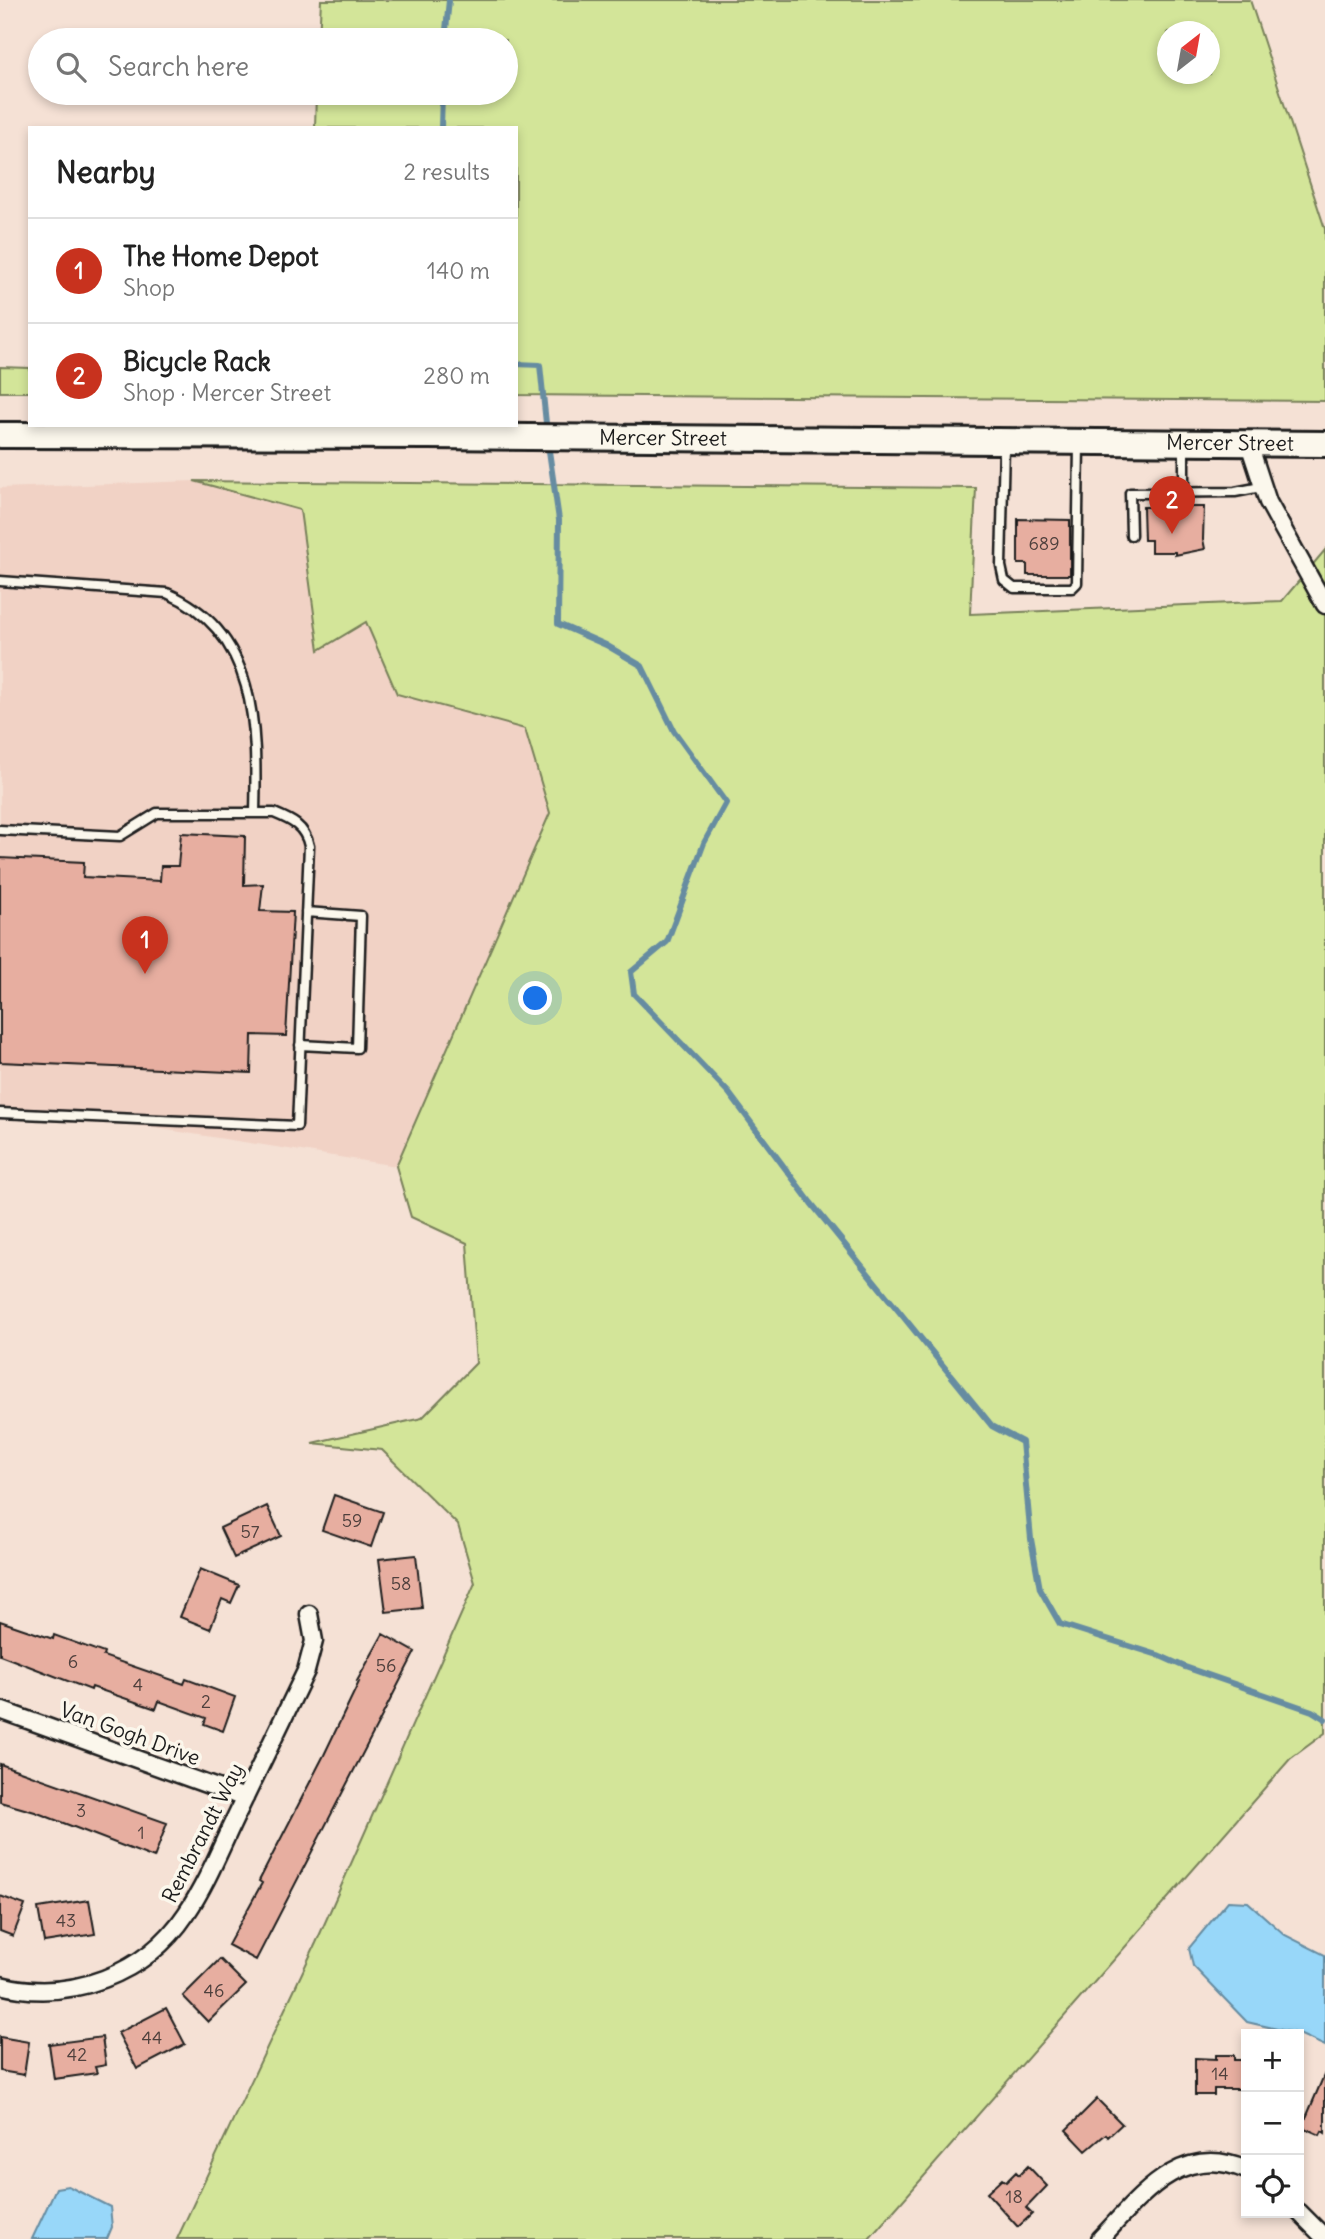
<!DOCTYPE html>
<html lang="en">
<head>
<meta charset="utf-8">
<style>
  :root { --surface:#fff; --page:#f6f6f6; --text:#222; --muted:#767676; --line:#e0e0e0; --accent:#c8321e }
  body { margin:0; font-family:Delius,sans-serif; background:var(--page); color:var(--text) }
  .controls { position:absolute; right:21px; bottom:21px; display:grid; overflow:hidden; border-radius:0px; box-shadow:0 4px 10px #0003 }
  .controls button { width:63px; height:63px; display:grid; place-items:center; padding:0; border:0; border-bottom:2px solid var(--line); background:var(--surface); color:var(--text); font:35px sans-serif }
  .compass { position:absolute; left:1157px; top:21px; width:63px; height:63px; border-radius:50%; background:var(--surface); box-shadow:0 4px 10px #0003; rotate:31deg }
  .you { position:absolute; left:536px; top:999px; width:24px; height:24px; margin:-18px; border:5px solid #fff; border-radius:50%; background:#1a73e8; box-shadow:0 0 0 10px #1a73e833 }
  .badge { display:grid; place-items:center; width:46px; height:46px; border-radius:50%; background:var(--accent); color:#fff; font-size:23px; font-weight:700 }
  .pin { position:absolute; translate:-50% -58px; filter:drop-shadow(0 2px 4px #0008) }
  .pin::after { content:''; position:absolute; top:37px; width:24px; height:21px; background:inherit; clip-path:polygon(0 0,100% 0,50% 100%) }
  .list { margin:0; padding:0; list-style:none }
  h2 { display:flex; justify-content:space-between; align-items:center; height:91px; margin:0; padding:0 28px; font-size:30px }
  h2 small { font-size:23px; font-weight:400; color:var(--muted) }
  .list li { display:grid; grid-template-columns:46px 1fr auto; gap:21px; align-items:center; box-sizing:border-box; height:105px; padding:0 28px; border-top:2px solid var(--line) }
  .list b { display:block; font-size:26px; white-space:nowrap }
  .list p { margin:0; font-size:23px; white-space:nowrap; color:var(--muted) }
  .list em { font-size:23px; font-style:normal; color:var(--muted) }
  .icon { flex:none; width:38px; height:38px; fill:none; stroke:currentColor; stroke-width:2; stroke-linecap:round; stroke-linejoin:round }
  .map { position:relative; flex:none; width:1325px; height:2239px; overflow:hidden }
  .search { position:absolute; background:var(--surface); box-shadow:0 4px 10px #0003; left:28px; top:28px; width:490px; height:77px; display:flex; align-items:center; gap:18px; box-sizing:border-box; padding:0 24px; border-radius:38px; color:var(--muted); font-size:26px }
  .panel { position:absolute; background:var(--surface); box-shadow:0 4px 10px #0003; left:28px; top:126px; width:490px; height:301px; border-radius:0px }
  .map>svg:first-child { display:block }
  .built { fill:#f1d2c5 }
  .green { fill:#d3e599; stroke:#78805a; stroke-width:2; fill-rule:evenodd }
  .water { fill:#98d7f9; stroke:#668ca1; stroke-width:2 }
  .lines { fill:none; stroke-linecap:round; stroke-linejoin:round }
  .stream { stroke:#668ca1; stroke-width:6 }
  .building { fill:#e7aea0; stroke:#1c1c1c; stroke-width:2 }
  .lane-casing { stroke:#1c1c1c; stroke-width:13 }
  .street-casing { stroke:#1c1c1c; stroke-width:21 }
  .primary-casing { stroke:#1c1c1c; stroke-width:30 }
  .lane { stroke:#fbf7ec; stroke-width:8 }
  .street { stroke:#fbf7ec; stroke-width:16 }
  .primary { stroke:#fbf7ec; stroke-width:24 }
  .labels { text-anchor:middle; stroke-width:7; stroke-linejoin:round; paint-order:stroke }
  .number-label { font-size:18px; fill:#4f403d }
  .street-label { font-size:21px; fill:#1c1c1c; stroke:#fbf7ec }
</style>
</head>
<body>
<div class="map">
<svg width="1325" height="2239" viewBox="0 0 1325 2239">
  <rect width="100%" height="100%" fill="#f5e1d5"/>
  <filter id="ink" filterUnits="userSpaceOnUse"><feTurbulence type="fractalNoise" baseFrequency=".0143" numOctaves="2"/><feDisplacementMap in="SourceGraphic" scale="14" xChannelSelector="R" yChannelSelector="G"/><feConvolveMatrix kernelMatrix="1 2 1 2 8 2 1 2 1" color-interpolation-filters="sRGB"/></filter>
  <g filter="url(#ink)">
    <path class="built" d="M 194,481 L 301,510 L 319,649 L 366,622 L 397,694 L 525,729 L 550,813 L 396,1166 L 92,1118 L 0,1115 L 0,488 Z"/>
    <path class="green" d="M 321,0 L 1250,0 L 1325,229 L 1325,401 L 516,395 L 516,128 L 315,128 L 316,93 L 506,93 L 506,40 L 319,40 ZM 1168,32 L 1210,32 L 1210,74 L 1168,74 Z
      M 0,367 L 30,368 L 30,392 L 0,392 Z
      M 194,481 L 976,488 L 970,614 L 1282,601 L 1325,550 L 1325,1733 L 1290,1759 L 869,2239 L 177,2239 L 316,1943 L 475,1583 L 458,1525 L 382,1450 L 312,1443 L 422,1418 L 476,1363 L 467,1243 L 411,1217 L 396,1166 L 550,813 L 525,729 L 397,694 L 366,622 L 319,650 L 300,510 Z"/>
    <path class="water" d="M 1228,1901 L 1248,1902 L 1285,1935 L 1325,1955 L 1325,2046 L 1299,2034 L 1247,2022 L 1193,1966 L 1189,1948 Z
      M 68,2186 L 110,2207 L 112,2227 L 107,2239 L 32,2239 L 56,2188 Z"/>
    <g class="lines">
      <path class="stream" d="M 445,40 L 449,0
        M 441,128 L 442,93
        M 516,364 L 540,365 L 547,433
        M 548,444 L 559,520 L 558,624 L 606,645 L 642,666 L 674,731 L 726,803 L 704,843 L 667,942 L 631,972 L 634,994 L 729,1093 L 811,1203 L 992,1426 L 1022,1442 L 1031,1539 L 1040,1589 L 1060,1624 L 1158,1655 L 1185,1667 L 1312,1711 L 1325,1719"/>
    </g>
    <path class="building" d="M 1143,507 L 1204,507 L 1203,539 L 1205,549 L 1175,555 L 1175,552 L 1151,552 L 1151,540 L 1144,540 Z
      M 1018,519 L 1070,520 L 1070,575 L 1027,575 L 1027,564 L 1018,564 Z
      M 181,833 L 245,836 L 244,885 L 263,884 L 260,911 L 293,912 L 286,1036 L 252,1035 L 251,1073 L 0,1062 L 0,858 L 84,862 L 83,877 L 160,881 L 161,866 L 178,866 Z
      M 334,1495 L 383,1512 L 371,1547 L 322,1530 Z
      M 267,1506 L 281,1536 L 234,1558 L 220,1528 Z
      M 416,1555 L 422,1608 L 386,1612 L 379,1559 Z
      M 200,1569 L 239,1585 L 231,1603 L 222,1599 L 210,1629 L 180,1617 Z
      M 0,1621 L 53,1639 L 54,1635 L 104,1653 L 103,1656 L 184,1684 L 186,1679 L 235,1697 L 223,1731 L 204,1724 L 206,1718 L 159,1701 L 156,1709 L 92,1687 L 91,1690 L 0,1655 Z
      M 383,1634 L 415,1652 L 256,1960 L 228,1945 L 262,1883 L 259,1881 L 324,1755 L 359,1682 L 357,1681 Z
      M 0,1764 L 167,1823 L 154,1858 L 35,1812 L 0,1802 Z
      M 0,1896 L 25,1905 L 13,1936 L 0,1931 Z
      M 89,1900 L 95,1934 L 44,1942 L 38,1908 Z
      M 220,1959 L 246,1985 L 208,2022 L 183,1996 Z
      M 166,2008 L 185,2044 L 137,2069 L 118,2033 Z
      M 0,2037 L 29,2042 L 24,2075 L 0,2071 Z
      M 102,2037 L 106,2065 L 95,2067 L 97,2073 L 54,2079 L 49,2044 Z
      M 1216,2055 L 1234,2055 L 1234,2060 L 1245,2060 L 1244,2089 L 1214,2089 L 1214,2095 L 1195,2095 L 1195,2058 L 1216,2059 Z
      M 1325,2073 L 1325,2133 L 1322,2131 L 1320,2135 L 1302,2127 Z
      M 1097,2099 L 1122,2124 L 1108,2137 L 1106,2134 L 1086,2151 L 1066,2130 Z
      M 1028,2166 L 1047,2186 L 1026,2208 L 1032,2214 L 1018,2227 L 987,2193 L 1002,2179 L 1006,2182 L 1016,2172 L 1019,2175 Z"/>
    <g class="lines">
      <g class="lane-casing">
        <path id="lane" d="M 1004,445 L 1001,566 L 1004,580 L 1014,588 L 1072,588 L 1077,583 L 1079,445
          M 1184,446 L 1184,494
          M 1131,535 L 1130,493 L 1235,492 L 1261,487
          M 0,581 L 167,593 C 258,632 257,728 255,813
          M 0,830 L 120,836 L 157,813 L 274,813 C 291,820 305,826 309,846 L 297,1126 L 0,1113
          M 300,1045 L 357,1048 L 361,916 L 306,912"/>
      </g>
      <g class="street-casing">
        <path id="street" d="M 1249,444 L 1268,502 L 1325,605
          M 0,1710 L 245,1798
          M 0,1985 C 70,2003 146,1974 186,1914 C 207,1883 221,1847 237,1814 C 260,1767 283,1719 306,1671 L 314,1641 L 309,1614
          M 1299,2212 L 1325,2238
          M 1100,2239 C 1140,2197 1181,2141 1246,2170"/>
      </g>
      <g class="primary-casing">
        <g id="primary">
          <path id="s1" d="M 0,435 L 429,436 L 1325,444"/>
        </g>
      </g>
      <use href="#lane" class="lane"/>
      <use href="#street" class="street"/>
      <use href="#primary" class="primary"/>
    </g>
  </g>
  <g class="labels">
    <g class="number-label">
      <text x="1044" y="550">689</text>
      <text x="352" y="1527">59</text>
      <text x="250" y="1538">57</text>
      <text x="401" y="1590">58</text>
      <text x="73" y="1668">6</text>
      <text x="386" y="1672">56</text>
      <text x="138" y="1691">4</text>
      <text x="206" y="1708">2</text>
      <text x="81" y="1817">3</text>
      <text x="141" y="1839">1</text>
      <text x="66" y="1927">43</text>
      <text x="214" y="1997">46</text>
      <text x="152" y="2044">44</text>
      <text x="77" y="2061">42</text>
      <text x="1220" y="2080">14</text>
      <text x="1014" y="2203">18</text>
    </g>
    <g class="street-label">
      <text dy="7" stroke="none"><textPath href="#s1" startOffset="663">Mercer Street</textPath></text>
      <text dy="7" stroke="none"><textPath href="#s1" startOffset="1230">Mercer Street</textPath></text>
      <text transform="translate(130 1734) rotate(20)" y="7">Van Gogh Drive</text>
      <text transform="translate(203 1833) rotate(-63)" y="7">Rembrandt Way</text>
    </g>
  </g>
</svg>
<div class="controls">
<button>+</button>
<button>−</button>
<button><svg class="icon" aria-label="locate" viewBox="0 0 24 24"><circle cx="12" cy="12" r="6"/><path d="M12 2v4M12 18v4M2 12h4M18 12h4"/></svg></button>
</div>
<svg class="compass" viewBox="-18 -18 36 36"><path d="M0-13l5 13h-10z" fill="#e53935"/><path d="M0 13l5-13h-10z" fill="#767676"/></svg>
<div class="you"></div>
<div class="pin badge" style="left:145px;top:974px">1</div>
<div class="pin badge" style="left:1172px;top:534px">2</div>
<div class="search"><svg class="icon" aria-label="search" viewBox="0 0 24 24"><circle cx="10" cy="10" r="6"/><path d="M15 15l6 6"/></svg>Search here</div>
<section class="panel">
<h2>Nearby<small>2 results</small></h2>
<ul class="list">
<li><span class="badge">1</span><div><b>The Home Depot</b><p>Shop</p></div><em>140 m</em></li>
<li><span class="badge">2</span><div><b>Bicycle Rack</b><p>Shop · Mercer Street</p></div><em>280 m</em></li>
</ul>
</section>
</div>
</body>
</html>
